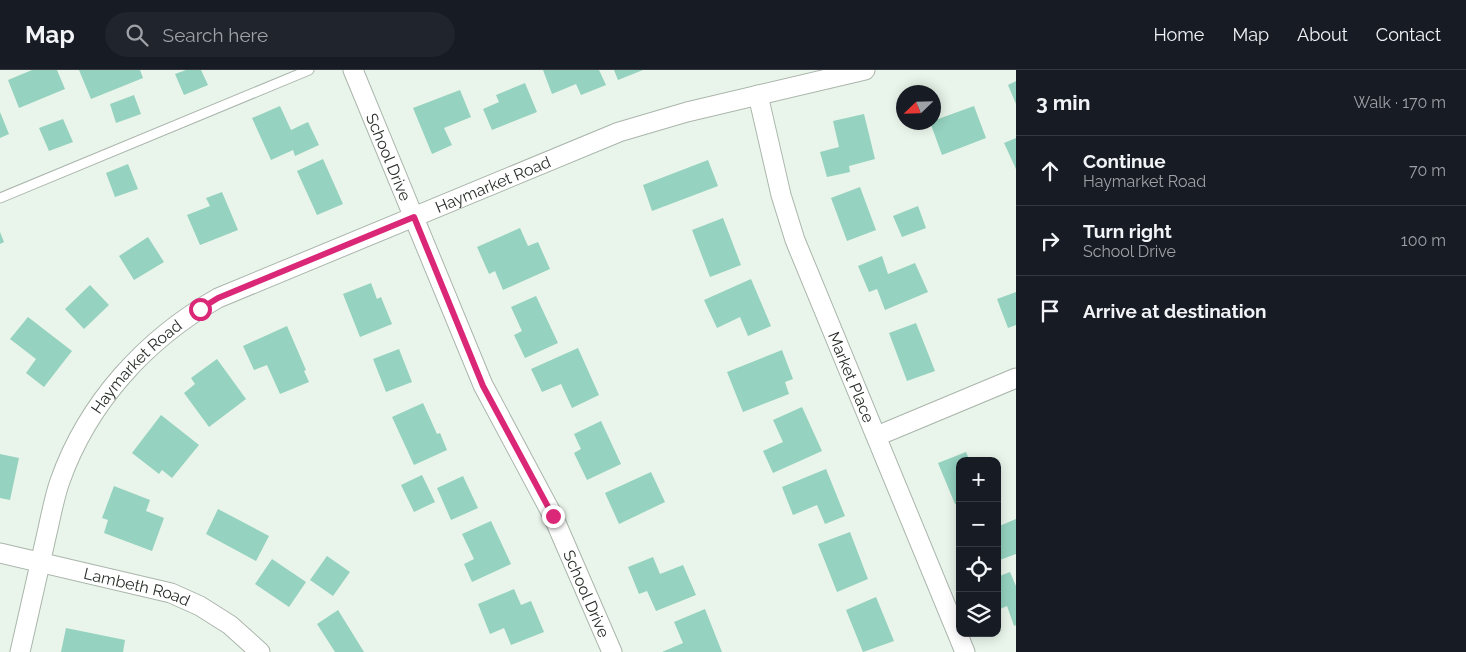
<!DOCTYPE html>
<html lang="en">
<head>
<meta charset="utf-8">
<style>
  :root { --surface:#171b24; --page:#20242c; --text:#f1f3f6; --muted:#9ea1a6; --line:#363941 }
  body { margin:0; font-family:Raleway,sans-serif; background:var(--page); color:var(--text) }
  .controls { position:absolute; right:15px; bottom:15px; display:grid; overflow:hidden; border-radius:10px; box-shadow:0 2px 12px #0003 }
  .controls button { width:45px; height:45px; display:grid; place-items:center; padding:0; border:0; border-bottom:1px solid var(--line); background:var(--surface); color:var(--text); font:25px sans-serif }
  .compass { position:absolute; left:896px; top:15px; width:45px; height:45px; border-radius:50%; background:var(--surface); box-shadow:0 2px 12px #0003; rotate:247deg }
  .stop { position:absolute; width:15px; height:15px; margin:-11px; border:4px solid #db2777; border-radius:50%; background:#fff }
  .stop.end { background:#db2777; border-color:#fff; box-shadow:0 1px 5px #0008 }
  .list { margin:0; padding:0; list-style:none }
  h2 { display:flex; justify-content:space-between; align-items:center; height:65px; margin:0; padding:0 20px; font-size:21px }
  h2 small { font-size:16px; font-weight:400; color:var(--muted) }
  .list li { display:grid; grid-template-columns:32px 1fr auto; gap:15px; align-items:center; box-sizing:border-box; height:70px; padding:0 20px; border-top:1px solid var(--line) }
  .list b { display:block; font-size:19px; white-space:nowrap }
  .list p { margin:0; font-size:16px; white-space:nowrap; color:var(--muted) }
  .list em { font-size:16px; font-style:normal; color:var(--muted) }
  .icon { flex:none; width:28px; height:28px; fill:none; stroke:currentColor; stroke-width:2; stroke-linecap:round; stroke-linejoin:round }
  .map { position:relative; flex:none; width:1016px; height:582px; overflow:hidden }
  header { display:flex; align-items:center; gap:30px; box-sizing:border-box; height:70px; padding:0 25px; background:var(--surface); border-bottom:1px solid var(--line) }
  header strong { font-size:24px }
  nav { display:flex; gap:28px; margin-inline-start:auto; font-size:18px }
  .search { width:350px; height:45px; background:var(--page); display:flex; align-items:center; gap:12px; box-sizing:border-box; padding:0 18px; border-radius:28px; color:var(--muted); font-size:19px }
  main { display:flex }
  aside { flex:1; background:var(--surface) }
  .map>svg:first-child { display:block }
  .building { fill:#95d2bf }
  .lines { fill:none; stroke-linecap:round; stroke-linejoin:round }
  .lane-casing { stroke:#aab5ab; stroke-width:11 }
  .street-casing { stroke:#aab5ab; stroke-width:21 }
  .lane { stroke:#fff; stroke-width:9 }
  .street { stroke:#fff; stroke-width:19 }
  .route { stroke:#db2777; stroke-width:6 }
  .labels { text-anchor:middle; stroke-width:5; stroke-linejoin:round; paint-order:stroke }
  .street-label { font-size:16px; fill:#2a2e2a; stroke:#fdfffd }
</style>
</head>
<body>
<header>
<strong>Map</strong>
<div class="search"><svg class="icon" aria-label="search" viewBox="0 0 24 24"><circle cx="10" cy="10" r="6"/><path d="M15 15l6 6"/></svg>Search here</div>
<nav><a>Home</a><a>Map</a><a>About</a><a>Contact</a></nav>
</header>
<main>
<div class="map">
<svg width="1016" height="582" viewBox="0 0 1016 582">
  <rect width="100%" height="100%" fill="#e9f5ea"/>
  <path class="building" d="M 32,0 L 57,0 L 65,19 L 19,38 L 8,10 Z
    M 79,0 L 140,0 L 143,8 L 91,29 Z
    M 186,0 L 201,0 L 208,15 L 184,25 L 175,4 Z
    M 543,0 L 599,0 L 606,15 L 581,25 L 576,14 L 552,24 Z
    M 614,0 L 643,0 L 618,10 Z
    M 1016,11 L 1016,34 L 1008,15 Z
    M 525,13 L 537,42 L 492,60 L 483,39 L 499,32 L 496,25 Z
    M 460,20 L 471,47 L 444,58 L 452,75 L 432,84 L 413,38 Z
    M 134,25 L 141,44 L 116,53 L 110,34 Z
    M 280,36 L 291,60 L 308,52 L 319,75 L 295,86 L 293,80 L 271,90 L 252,48 Z
    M 974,36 L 986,68 L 942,85 L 930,52 Z
    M 0,42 L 9,64 L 0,68 Z
    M 864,44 L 875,89 L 849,96 L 850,102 L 827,107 L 820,82 L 839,77 L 833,51 Z
    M 63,49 L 73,72 L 49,81 L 39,58 Z
    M 1016,68 L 1016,99 L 1004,73 Z
    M 323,89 L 343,134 L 317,145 L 297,101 Z
    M 708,90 L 718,116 L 652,141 L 643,115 Z
    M 128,94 L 138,119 L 115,127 L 106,103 Z
    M 860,117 L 876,160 L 847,171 L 831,128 Z
    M 222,122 L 238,160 L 200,175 L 187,145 L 210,136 L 206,128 Z
    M 918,136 L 926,158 L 902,167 L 893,146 Z
    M 723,148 L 741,195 L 710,207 L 692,160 Z
    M 520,158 L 528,176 L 538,172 L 550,199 L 503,220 L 495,201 L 489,204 L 477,177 Z
    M 0,162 L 4,172 L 0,174 Z
    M 148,167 L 164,192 L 134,210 L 119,186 Z
    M 882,186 L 888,204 L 915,193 L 928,222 L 885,240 L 877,219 L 869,222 L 858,196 Z
    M 751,209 L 771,256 L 748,266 L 740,247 L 717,258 L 704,230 Z
    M 371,213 L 377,229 L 381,227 L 392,254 L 360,267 L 343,224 Z
    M 90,215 L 109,235 L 84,259 L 65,239 Z
    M 1016,222 L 1016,255 L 1008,258 L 997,229 Z
    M 536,226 L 558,273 L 525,288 L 514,265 L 522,261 L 511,237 Z
    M 28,247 L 72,281 L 44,317 L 26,303 L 36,289 L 10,269 Z
    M 916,253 L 935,301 L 907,311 L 889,263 Z
    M 287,256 L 306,300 L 304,301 L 309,312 L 280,324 L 267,295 L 254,300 L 243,276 Z
    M 578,278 L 599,325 L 572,338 L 561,314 L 542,322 L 531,299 Z
    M 399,279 L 412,312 L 386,322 L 373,289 Z
    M 782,280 L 793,309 L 785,312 L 789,324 L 743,342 L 727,302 Z
    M 217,289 L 246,329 L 209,357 L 184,323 L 195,314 L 191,308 Z
    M 423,333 L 437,364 L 440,363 L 447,380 L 414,395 L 392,347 Z
    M 802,337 L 822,381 L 773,403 L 763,381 L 783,372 L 773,350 Z
    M 161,345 L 199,375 L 172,408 L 162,400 L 159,404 L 132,383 Z
    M 601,351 L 621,394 L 587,410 L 574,383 L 581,379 L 574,364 Z
    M 966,382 L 970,391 L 960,391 L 960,432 L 955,434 L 938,393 Z
    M 0,384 L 19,388 L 10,430 L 0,428 Z
    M 826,399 L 845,446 L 825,454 L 817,435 L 793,445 L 782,417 Z
    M 651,402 L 665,432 L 619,454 L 605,423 Z
    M 422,405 L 435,432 L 414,442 L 401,415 Z
    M 463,406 L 478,438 L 451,450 L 437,418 Z
    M 114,416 L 150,430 L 146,441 L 164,448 L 152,481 L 104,463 L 108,450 L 102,448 Z
    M 218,439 L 269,466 L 256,491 L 206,464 Z
    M 1016,449 L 1016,484 L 997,491 L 997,457 Z
    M 491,451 L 511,494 L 472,512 L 464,494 L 474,489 L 462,464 Z
    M 850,462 L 868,509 L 837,522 L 818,474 Z
    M 327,486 L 350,502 L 333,526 L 310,510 Z
    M 653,487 L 660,504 L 683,495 L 696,525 L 656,541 L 647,521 L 639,524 L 628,497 Z
    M 272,489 L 306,512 L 289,537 L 255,514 Z
    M 1010,502 L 1016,516 L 1016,555 L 1014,556 L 1007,536 L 1000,539 L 997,533 L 997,507 Z
    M 514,519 L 521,535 L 531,531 L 544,562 L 511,575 L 504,558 L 490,564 L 478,534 Z
    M 876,527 L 894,571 L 863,582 L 846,540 Z
    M 705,539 L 722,582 L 662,582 L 683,573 L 674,552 Z
    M 338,540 L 364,582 L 335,582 L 317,554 Z
    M 66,558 L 125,570 L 123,582 L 61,582 Z"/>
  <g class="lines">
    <g class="lane-casing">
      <path id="lane" d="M 0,128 L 309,0"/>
    </g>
    <g class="street-casing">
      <g id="street">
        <path id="s1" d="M 353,0 L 483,315 L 553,446 L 612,582"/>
        <path id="s2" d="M 758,25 L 781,125 L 795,170 L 965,582"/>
        <path d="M 877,366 L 1016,308"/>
        <path id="s3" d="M 0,483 L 171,523 L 200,536 L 230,555 L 260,582"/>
        <path id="s4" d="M 20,582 C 29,542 38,503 47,463 C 51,446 54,428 60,411 C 88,332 146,269 218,228 L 619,62 L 687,42 L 865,0"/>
      </g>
    </g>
    <use href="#lane" class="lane"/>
    <use href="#street" class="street"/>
  </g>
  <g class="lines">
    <path class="route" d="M 200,239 L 218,228 L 414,147 L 483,316 L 553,446"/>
  </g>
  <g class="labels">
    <g class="street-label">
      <text dy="6" stroke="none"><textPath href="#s1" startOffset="94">School Drive</textPath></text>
      <text dy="6" stroke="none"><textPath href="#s4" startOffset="720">Haymarket Road</textPath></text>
      <text dy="6" stroke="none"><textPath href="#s4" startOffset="315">Haymarket Road</textPath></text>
      <text dy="6" stroke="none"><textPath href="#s2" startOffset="298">Market Place</textPath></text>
      <text dy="6" stroke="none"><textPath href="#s3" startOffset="141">Lambeth Road</textPath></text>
      <text dy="6" stroke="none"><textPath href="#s1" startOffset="574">School Drive</textPath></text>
    </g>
  </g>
</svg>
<div class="controls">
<button>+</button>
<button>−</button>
<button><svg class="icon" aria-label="locate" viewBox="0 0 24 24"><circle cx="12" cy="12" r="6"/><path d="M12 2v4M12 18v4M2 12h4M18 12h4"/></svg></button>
<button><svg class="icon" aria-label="layers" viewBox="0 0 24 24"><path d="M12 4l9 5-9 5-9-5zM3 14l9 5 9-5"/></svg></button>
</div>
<svg class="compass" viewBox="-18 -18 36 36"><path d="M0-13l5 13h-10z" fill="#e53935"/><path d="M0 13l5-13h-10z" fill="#9ea1a6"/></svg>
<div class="stop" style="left:200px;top:239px"></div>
<div class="stop end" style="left:553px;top:446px"></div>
</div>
<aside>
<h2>3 min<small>Walk · 170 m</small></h2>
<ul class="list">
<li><svg class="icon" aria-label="ahead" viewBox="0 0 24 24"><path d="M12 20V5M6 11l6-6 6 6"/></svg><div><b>Continue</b><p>Haymarket Road</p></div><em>70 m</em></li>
<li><svg class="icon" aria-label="right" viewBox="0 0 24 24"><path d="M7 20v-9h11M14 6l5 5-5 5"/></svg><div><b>Turn right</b><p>School Drive</p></div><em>100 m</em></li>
<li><svg class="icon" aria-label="arrive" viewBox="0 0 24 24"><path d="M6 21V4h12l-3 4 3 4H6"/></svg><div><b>Arrive at destination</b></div></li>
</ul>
</aside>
</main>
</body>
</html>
